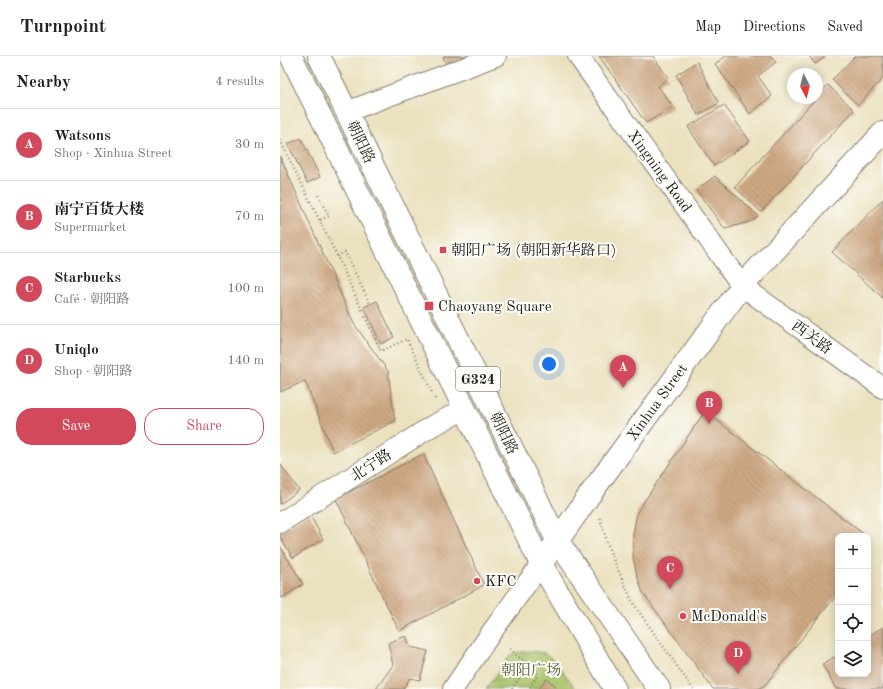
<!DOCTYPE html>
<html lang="en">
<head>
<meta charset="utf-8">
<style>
  :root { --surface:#fff; --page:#f6f6f6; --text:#202124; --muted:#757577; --line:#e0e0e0; --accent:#d1495b }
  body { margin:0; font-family:"Old Standard TT","Noto Serif SC",serif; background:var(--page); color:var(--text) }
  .controls { position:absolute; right:12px; bottom:12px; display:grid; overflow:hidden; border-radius:8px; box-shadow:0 2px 10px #0003 }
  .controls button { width:36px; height:36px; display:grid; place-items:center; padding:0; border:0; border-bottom:1px solid var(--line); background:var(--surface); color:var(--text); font:20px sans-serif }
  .compass { position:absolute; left:507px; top:12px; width:36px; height:36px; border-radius:50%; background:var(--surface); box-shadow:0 2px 10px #0003; rotate:173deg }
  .you { position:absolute; left:269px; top:308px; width:14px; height:14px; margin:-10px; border:3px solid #fff; border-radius:50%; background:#1a73e8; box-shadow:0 0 0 6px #1a73e833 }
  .badge { display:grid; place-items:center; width:26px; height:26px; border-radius:50%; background:var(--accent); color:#fff; font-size:13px; font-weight:700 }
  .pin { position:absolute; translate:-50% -33px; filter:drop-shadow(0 1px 2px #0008) }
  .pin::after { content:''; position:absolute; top:21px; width:14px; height:12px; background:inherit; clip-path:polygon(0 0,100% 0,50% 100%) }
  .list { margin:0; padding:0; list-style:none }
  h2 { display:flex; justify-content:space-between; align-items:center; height:52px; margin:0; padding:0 16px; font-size:17px }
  h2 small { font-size:13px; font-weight:400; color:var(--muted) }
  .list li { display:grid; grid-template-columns:26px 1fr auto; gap:12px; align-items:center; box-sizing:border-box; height:72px; padding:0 16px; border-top:1px solid var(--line) }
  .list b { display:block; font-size:15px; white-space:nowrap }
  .list p { margin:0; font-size:13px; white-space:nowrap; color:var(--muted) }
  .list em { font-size:13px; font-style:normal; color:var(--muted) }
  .actions { display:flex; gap:8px; padding:12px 16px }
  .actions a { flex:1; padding:9px 0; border:1px solid var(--accent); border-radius:16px; text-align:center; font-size:14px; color:var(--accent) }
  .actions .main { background:var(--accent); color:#fff }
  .icon { flex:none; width:22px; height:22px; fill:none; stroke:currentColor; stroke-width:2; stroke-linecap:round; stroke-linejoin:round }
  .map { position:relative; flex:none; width:603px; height:633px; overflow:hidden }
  header { display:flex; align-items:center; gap:24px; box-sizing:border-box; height:56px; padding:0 20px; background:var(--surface); border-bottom:1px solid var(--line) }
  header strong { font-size:19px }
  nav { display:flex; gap:22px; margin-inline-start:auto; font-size:14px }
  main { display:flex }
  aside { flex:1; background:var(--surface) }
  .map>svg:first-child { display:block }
  .park { fill:url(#park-crowns); stroke:#627042 }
  .building { fill:url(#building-back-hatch) }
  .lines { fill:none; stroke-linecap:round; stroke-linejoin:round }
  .street-casing { stroke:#847e6e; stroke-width:22 }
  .secondary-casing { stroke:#847e6e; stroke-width:24 }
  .primary-casing { stroke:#847e6e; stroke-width:24 }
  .path { stroke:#847e6e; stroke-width:2.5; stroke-dasharray:1 3; stroke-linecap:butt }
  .street { stroke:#fff; stroke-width:20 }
  .secondary { stroke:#fff; stroke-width:22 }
  .primary { stroke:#fff; stroke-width:22 }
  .poi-dot { fill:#d1495b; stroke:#fdfcf7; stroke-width:1.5 }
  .labels { text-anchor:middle; stroke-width:4; stroke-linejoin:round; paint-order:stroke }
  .shield { fill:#fdfcf7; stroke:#605f5e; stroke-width:1 }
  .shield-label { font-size:14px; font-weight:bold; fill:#1c1c1c }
  .street-label { font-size:15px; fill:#1c1c1c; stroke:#fdfcf7 }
  .poi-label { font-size:15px; fill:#1c1c1c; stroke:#fdfcf7; text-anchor:start }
  .park-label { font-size:15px; fill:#545f3b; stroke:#fdfcf7 }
</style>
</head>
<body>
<header>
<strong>Turnpoint</strong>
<nav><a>Map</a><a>Directions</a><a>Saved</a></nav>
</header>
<main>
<aside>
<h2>Nearby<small>4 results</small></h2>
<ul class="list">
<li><span class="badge">A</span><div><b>Watsons</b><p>Shop · Xinhua Street</p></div><em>30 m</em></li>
<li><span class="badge">B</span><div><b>南宁百货大楼</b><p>Supermarket</p></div><em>70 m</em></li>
<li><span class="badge">C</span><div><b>Starbucks</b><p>Café · 朝阳路</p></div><em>100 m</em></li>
<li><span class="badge">D</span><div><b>Uniqlo</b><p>Shop · 朝阳路</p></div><em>140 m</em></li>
</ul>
<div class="actions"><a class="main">Save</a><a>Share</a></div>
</aside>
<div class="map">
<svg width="603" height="633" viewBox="0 0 603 633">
  <defs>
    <pattern id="park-crowns" width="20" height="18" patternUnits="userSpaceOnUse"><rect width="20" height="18" fill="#a9c369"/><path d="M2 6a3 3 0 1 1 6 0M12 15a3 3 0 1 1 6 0" fill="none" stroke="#91a75a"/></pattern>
    <pattern id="building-back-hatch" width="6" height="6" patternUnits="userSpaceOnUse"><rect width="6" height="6" fill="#cea782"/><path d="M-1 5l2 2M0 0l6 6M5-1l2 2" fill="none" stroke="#b08f70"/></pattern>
  </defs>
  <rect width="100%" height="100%" fill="#fdfcf7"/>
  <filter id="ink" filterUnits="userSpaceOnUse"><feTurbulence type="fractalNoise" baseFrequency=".025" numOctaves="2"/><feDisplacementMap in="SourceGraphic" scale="8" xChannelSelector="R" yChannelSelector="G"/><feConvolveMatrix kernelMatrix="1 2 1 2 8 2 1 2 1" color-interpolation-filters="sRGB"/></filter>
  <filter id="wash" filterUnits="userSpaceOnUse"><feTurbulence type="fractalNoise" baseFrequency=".012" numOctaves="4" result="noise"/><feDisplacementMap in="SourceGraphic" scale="16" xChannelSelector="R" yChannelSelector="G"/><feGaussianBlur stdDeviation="0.9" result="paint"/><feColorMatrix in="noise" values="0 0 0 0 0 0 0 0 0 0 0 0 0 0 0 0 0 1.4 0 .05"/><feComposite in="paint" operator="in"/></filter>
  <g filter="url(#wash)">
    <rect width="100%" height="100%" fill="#ebe1bf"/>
    <path class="park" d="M 251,595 L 264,597 L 276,606 L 296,633 L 206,633 L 230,599 L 240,596 Z"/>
    <g id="blocks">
      <path class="building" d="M 164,0 L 195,0 L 167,10 L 163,1 Z
        M 319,0 L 373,0 L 388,22 L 378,30 L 393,51 L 366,67 Z
        M 446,0 L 491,0 L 496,6 L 478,20 L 492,40 L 470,58 L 435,8 Z
        M 529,0 L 546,0 L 535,8 Z
        M 575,0 L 603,0 L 603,22 L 578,49 L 552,24 Z
        M 417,6 L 439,47 L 418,59 L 396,19 Z
        M 548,29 L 574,54 L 481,156 L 455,131 Z
        M 444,49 L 470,85 L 434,110 L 408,71 Z
        M 21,82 L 40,121 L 27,127 L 8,88 Z
        M 0,100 L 74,268 L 108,315 L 115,365 L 53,396 L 25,325 L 0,336 Z
        M 435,120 L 446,130 L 478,160 L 472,165 L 445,173 L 416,134 Z
        M 603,143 L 603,242 L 552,196 Z
        M 97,245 L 114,281 L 101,288 L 84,251 Z
        M 425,355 L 586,480 L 558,480 L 558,537 L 485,629 L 478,633 L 433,633 L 363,537 L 357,520 L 353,501 L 353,479 L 357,456 Z
        M 143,398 L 204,529 L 119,575 L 56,443 Z
        M 0,408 L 19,434 L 0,448 Z
        M 29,457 L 43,483 L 13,502 L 0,481 L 0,475 Z
        M 0,490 L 23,528 L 0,543 Z
        M 603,571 L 603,633 L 556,633 L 542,608 L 558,599 L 558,618 L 588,618 L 588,580 Z
        M 126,580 L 130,591 L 148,595 L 140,624 L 130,622 L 123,633 L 96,633 L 113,609 L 108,587 Z
        M 266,623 L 276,630 L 274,633 L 259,633 Z"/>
    </g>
  </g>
  <g filter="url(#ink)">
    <use href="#blocks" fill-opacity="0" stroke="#847e6e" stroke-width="1"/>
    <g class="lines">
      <g class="street-casing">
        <path id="street" d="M 298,0 L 462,230 L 603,332
          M 66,56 L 216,0
          M 0,467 L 152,370 L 185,353
          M 173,633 L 211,577 L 261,508"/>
      </g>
      <g class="secondary-casing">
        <path id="secondary" d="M 261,508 L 311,437 L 462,230 L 603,77"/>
      </g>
      <g class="primary-casing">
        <path id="primary" d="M 11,0 L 261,508 L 335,633
          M 39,0 L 277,484 L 379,633"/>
      </g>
      <path class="path" d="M 0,84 L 57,200 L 101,295 L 127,283 L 156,345
        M 38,139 L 49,160 L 40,164
        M 57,200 L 65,196 L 90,248
        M 320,462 L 330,496 L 353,547 L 413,633
        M 230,593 L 258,618 L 249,633
        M 232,633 L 242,618"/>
      <use href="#street" class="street"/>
      <use href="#secondary" class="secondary"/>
      <use href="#primary" class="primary"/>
    </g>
  </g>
  <g class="poi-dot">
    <rect x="159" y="190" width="8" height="8" rx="2"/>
    <rect x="144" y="245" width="10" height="10" rx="2"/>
    <circle cx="197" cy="525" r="4"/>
    <circle cx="403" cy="560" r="4"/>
  </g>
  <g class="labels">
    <rect class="shield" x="176" y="311" width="44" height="24" rx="3"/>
    <g class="shield-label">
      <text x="198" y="328">G324</text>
    </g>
    <g class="street-label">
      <text transform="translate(81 86) rotate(64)" y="5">朝阳路</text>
      <text transform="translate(380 115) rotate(54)" y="5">Xingning Road</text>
      <text transform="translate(532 281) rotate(36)" y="5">西关路</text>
      <text transform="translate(377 346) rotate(-54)" y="5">Xinhua Street</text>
      <text transform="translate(224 377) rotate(64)" y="5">朝阳路</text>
      <text transform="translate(91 409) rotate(-33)" y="5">北宁路</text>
    </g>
    <g class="poi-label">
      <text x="171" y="199">朝阳广场 (朝阳新华路口)</text>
      <text x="158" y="255">Chaoyang Square</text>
      <text x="205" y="530">KFC</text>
      <text x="411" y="565">McDonald's</text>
    </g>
    <g class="park-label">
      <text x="251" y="619">朝阳广场</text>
    </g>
  </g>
</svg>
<div class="controls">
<button>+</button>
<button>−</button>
<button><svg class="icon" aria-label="locate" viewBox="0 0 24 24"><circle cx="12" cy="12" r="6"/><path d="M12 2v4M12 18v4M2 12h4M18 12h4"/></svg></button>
<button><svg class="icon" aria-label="layers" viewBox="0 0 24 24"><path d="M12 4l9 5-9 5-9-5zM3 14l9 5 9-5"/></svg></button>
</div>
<svg class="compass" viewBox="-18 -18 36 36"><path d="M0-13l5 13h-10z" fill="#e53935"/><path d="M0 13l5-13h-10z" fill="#757577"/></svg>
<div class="you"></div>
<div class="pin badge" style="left:343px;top:332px">A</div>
<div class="pin badge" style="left:429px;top:368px">B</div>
<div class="pin badge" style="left:390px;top:533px">C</div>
<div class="pin badge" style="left:458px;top:618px">D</div>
</div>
</main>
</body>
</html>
